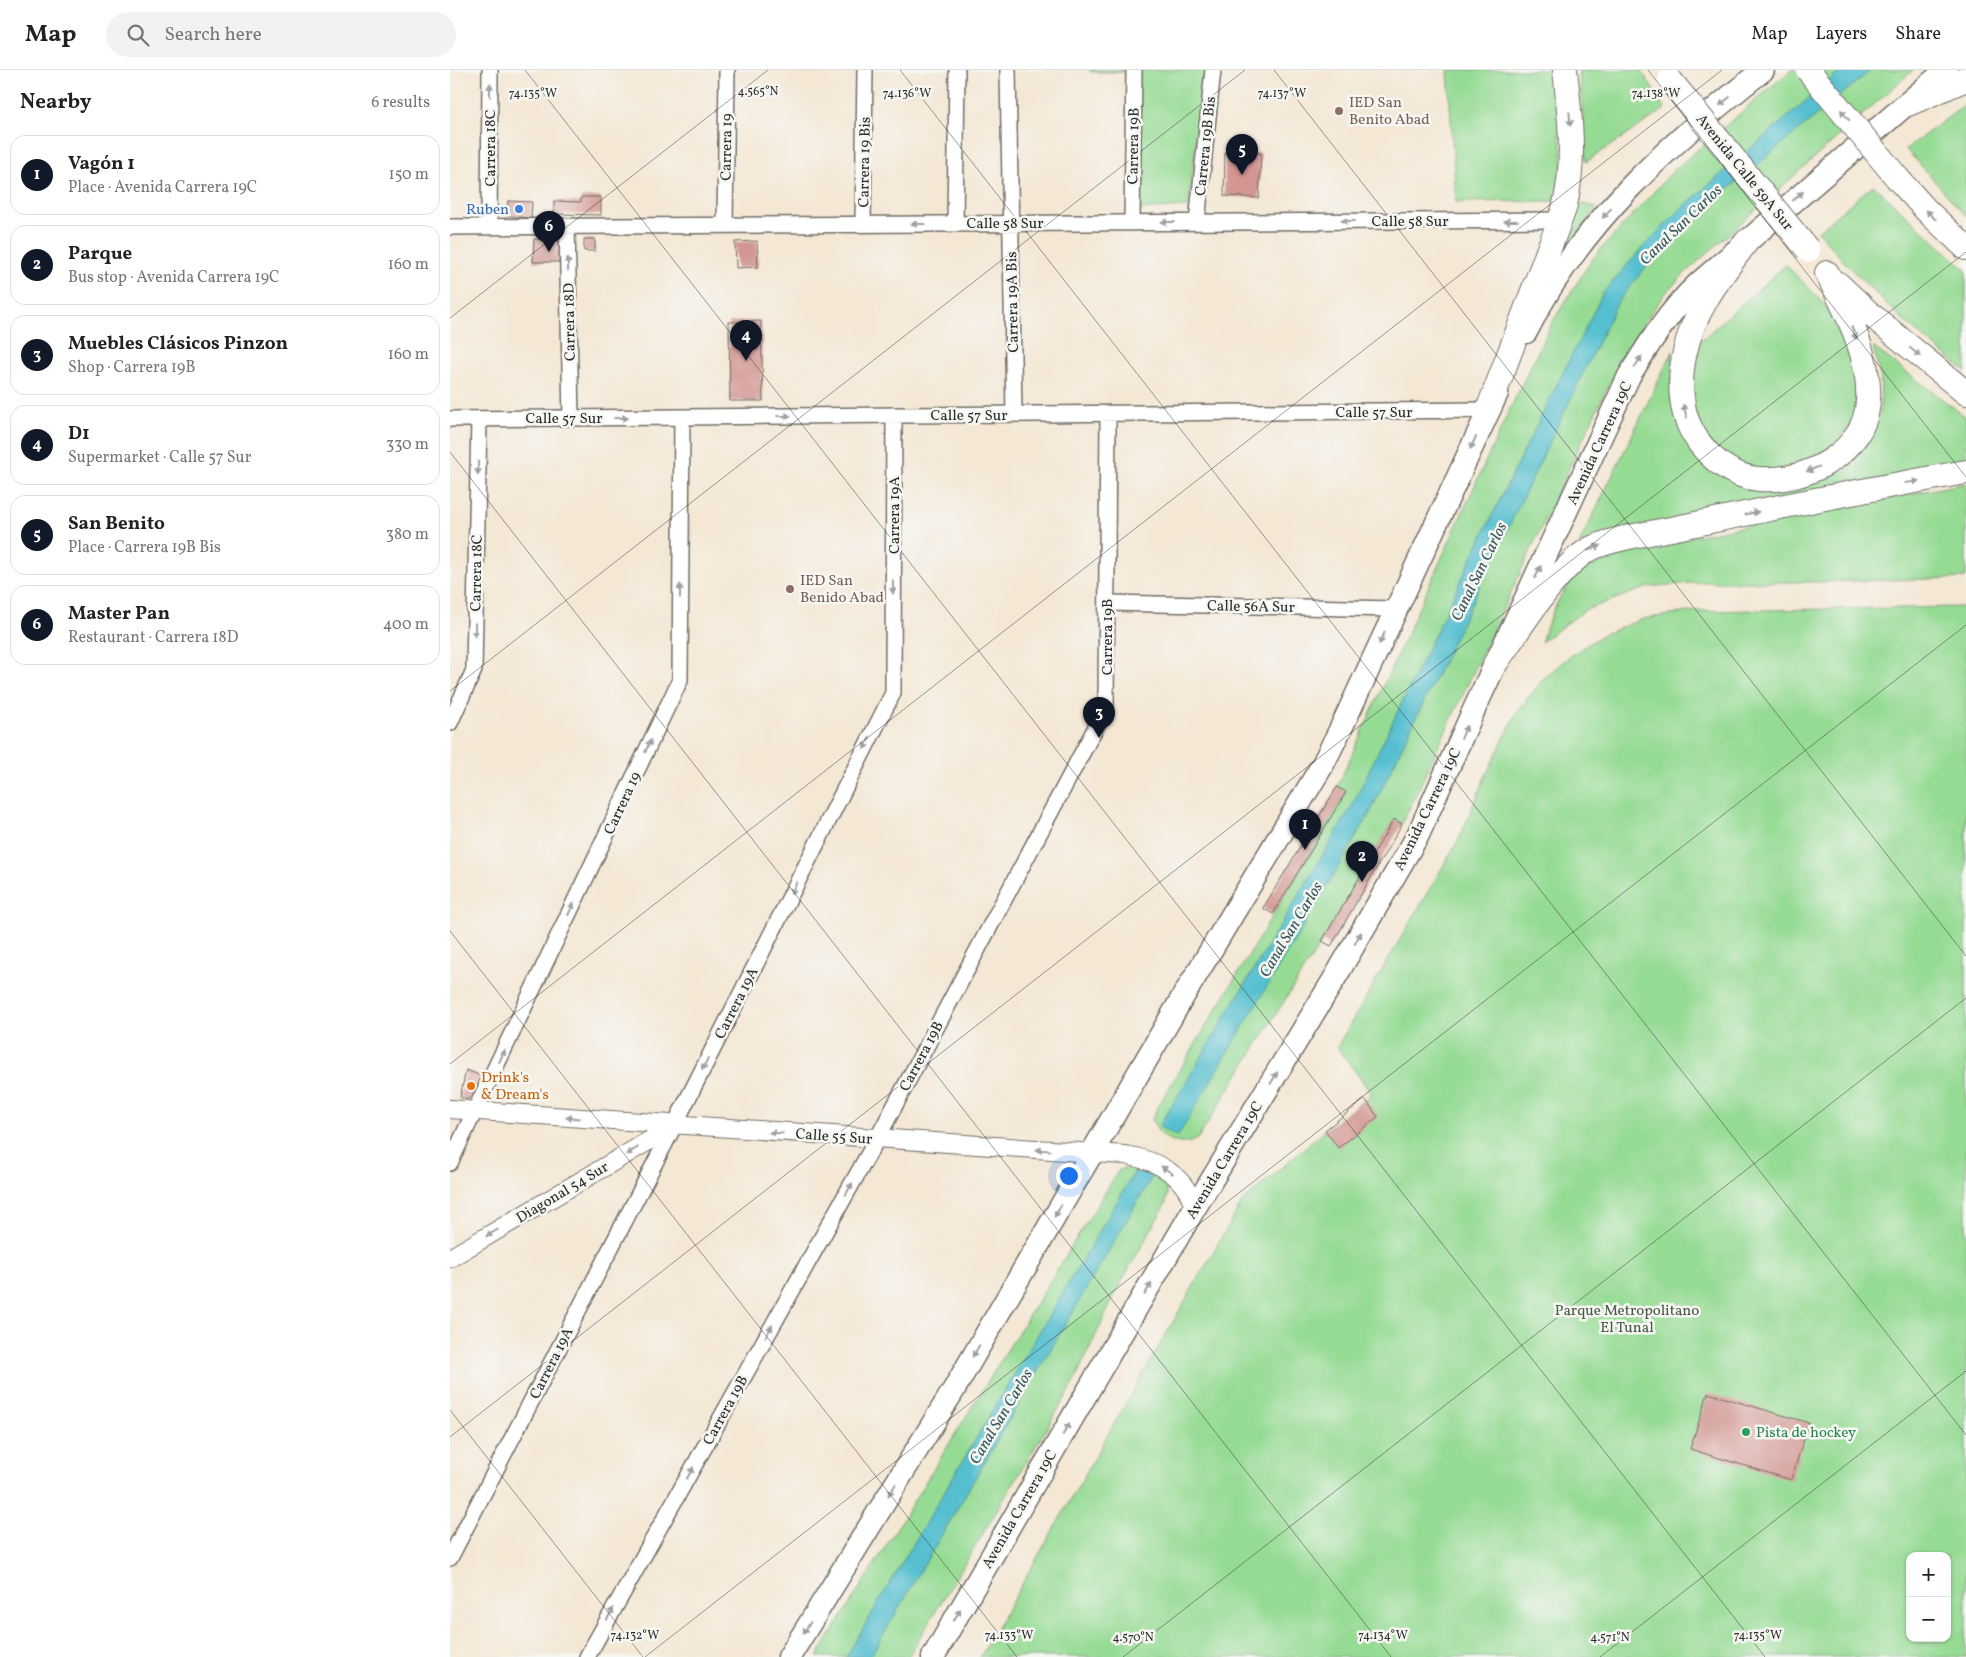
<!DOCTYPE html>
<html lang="en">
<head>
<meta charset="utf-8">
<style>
  :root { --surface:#fff; --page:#f2f2f2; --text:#222; --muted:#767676; --line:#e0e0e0; --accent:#111827 }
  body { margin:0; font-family:Vollkorn,serif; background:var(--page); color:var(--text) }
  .controls { position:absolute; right:15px; bottom:15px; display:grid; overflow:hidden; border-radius:10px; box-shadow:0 1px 4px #0004 }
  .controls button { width:45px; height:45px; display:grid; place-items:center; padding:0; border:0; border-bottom:1px solid var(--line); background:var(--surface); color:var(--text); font:25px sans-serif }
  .you { position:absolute; left:618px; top:1105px; width:18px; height:18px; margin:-12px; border:4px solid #fff; border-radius:50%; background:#1a73e8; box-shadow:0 0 0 8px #1a73e833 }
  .badge { display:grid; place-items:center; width:32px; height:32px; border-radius:50%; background:var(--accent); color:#fff; font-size:16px; font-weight:700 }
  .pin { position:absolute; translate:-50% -41px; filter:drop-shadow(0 1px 2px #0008) }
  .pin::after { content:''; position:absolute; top:26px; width:18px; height:15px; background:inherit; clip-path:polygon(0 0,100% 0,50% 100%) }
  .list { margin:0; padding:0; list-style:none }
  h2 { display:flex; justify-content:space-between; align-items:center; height:65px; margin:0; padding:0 20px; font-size:21px }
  h2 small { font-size:16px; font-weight:400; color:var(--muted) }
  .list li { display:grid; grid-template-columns:32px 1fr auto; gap:15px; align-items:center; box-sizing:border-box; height:80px; margin:0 10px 10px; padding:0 10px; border:1px solid var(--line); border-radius:15px }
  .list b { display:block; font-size:19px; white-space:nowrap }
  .list p { margin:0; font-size:16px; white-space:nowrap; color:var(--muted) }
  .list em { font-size:16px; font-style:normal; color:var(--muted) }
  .icon { flex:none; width:28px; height:28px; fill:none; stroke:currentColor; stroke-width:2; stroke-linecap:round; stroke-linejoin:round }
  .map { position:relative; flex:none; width:1516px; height:1587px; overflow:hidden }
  header { display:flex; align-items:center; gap:30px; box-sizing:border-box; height:70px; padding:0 25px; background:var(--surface); border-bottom:1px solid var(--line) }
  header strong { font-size:24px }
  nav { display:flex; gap:28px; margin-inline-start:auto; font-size:18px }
  .search { width:350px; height:45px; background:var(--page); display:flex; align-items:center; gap:12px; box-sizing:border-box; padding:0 18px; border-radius:28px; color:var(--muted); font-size:19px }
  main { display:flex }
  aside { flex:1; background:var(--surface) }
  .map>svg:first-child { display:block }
  .green { fill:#96db94; stroke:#608360; fill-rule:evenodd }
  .water { fill:#54bfd0; stroke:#40757e }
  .building { fill:#d29592 }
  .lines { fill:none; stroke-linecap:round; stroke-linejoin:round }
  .minor-casing { stroke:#716d66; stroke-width:18 }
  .tertiary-casing { stroke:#716d66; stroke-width:20 }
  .primary-casing { stroke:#716d66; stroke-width:25 }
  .trunk-casing { stroke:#716d66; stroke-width:26 }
  .minor { stroke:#fff; stroke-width:15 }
  .tertiary { stroke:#fff; stroke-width:18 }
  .primary { stroke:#fff; stroke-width:22 }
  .trunk { stroke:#fff; stroke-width:24 }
  .trunk-bridge-casing { stroke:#716d66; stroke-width:26; stroke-linecap:butt }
  .trunk-bridge { stroke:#fff; stroke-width:24 }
  .oneway { fill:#a0a0a0 }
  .ticks { fill:none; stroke:#2b2b2b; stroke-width:1; stroke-opacity:0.45 }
  .education-dot { fill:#8d6e63; stroke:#f6f6f2; stroke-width:2 }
  .shop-dot { fill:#3f7fe0; stroke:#f6f6f2; stroke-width:2 }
  .food-dot { fill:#e8710a; stroke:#f6f6f2; stroke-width:2 }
  .leisure-dot { fill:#2e9e5b; stroke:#f6f6f2; stroke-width:2 }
  .labels { text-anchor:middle; stroke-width:5; stroke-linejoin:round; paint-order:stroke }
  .education-label { font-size:15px; fill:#785e54; stroke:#f6f6f2; text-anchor:start }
  .street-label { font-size:15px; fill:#2b2b2b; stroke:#f6f6f2 }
  .shop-label { font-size:15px; fill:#366cbe; stroke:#f6f6f2; text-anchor:end }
  .food-label { font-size:15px; fill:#c56008; stroke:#f6f6f2; text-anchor:start }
  .park-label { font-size:15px; fill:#465745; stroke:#f6f6f2 }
  .leisure-label { font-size:15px; fill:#27864d; stroke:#f6f6f2; text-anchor:start }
  .water-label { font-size:16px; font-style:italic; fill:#37575d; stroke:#f6f6f2 }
  .ticks-label { font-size:12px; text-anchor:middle; fill:#2b2b2b; stroke:#f6f6f2; stroke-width:5; stroke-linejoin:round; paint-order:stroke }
</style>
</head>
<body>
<header>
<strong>Map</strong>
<div class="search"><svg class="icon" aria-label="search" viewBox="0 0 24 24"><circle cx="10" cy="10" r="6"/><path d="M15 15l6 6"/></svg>Search here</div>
<nav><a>Map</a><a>Layers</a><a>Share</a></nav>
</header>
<main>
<aside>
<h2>Nearby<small>6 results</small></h2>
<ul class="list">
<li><span class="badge">1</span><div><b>Vagón 1</b><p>Place · Avenida Carrera 19C</p></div><em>150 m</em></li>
<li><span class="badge">2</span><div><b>Parque</b><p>Bus stop · Avenida Carrera 19C</p></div><em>160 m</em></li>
<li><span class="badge">3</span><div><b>Muebles Clásicos Pinzon</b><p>Shop · Carrera 19B</p></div><em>160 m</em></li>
<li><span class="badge">4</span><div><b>D1</b><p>Supermarket · Calle 57 Sur</p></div><em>330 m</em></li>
<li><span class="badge">5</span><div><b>San Benito</b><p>Place · Carrera 19B Bis</p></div><em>380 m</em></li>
<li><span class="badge">6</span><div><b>Master Pan</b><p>Restaurant · Carrera 18D</p></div><em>400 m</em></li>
</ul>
</aside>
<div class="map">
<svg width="1516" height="1587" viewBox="0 0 1516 1587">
  <rect width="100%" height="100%" fill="#f6f6f2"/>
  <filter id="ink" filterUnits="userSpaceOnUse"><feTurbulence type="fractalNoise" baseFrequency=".02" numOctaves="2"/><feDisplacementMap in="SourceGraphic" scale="10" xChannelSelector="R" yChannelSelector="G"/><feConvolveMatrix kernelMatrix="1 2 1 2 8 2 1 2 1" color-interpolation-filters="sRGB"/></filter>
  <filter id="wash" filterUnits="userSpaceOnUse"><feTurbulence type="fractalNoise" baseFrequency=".0096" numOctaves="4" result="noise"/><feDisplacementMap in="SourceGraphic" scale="20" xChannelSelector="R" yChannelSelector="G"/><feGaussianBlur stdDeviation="1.12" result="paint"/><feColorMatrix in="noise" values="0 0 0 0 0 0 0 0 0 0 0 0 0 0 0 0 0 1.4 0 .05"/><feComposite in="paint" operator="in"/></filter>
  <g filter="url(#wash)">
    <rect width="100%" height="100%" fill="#f4e7d4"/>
    <path class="green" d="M 640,0 L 755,0 L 738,137 L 687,140 L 688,2 L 640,2 Z
      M 998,0 L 1105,0 L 1113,99 L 1104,131 L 1006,132 Z
      M 1129,0 L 1191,0 L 1215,39 L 1136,92 Z
      M 1341,0 L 1463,0 L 1235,203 L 1213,226 L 1194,253 L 1155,322 L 952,754 L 944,749 L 872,871 L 749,1067 C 737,1078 718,1073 708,1061 C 706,1058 704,1053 702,1050 L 706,1040 L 896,723 L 887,717 L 1058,343 L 1103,251 L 1143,188 L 1225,99 Z
      M 1516,34 L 1516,146 L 1456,79 Z
      M 1423,115 L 1516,200 L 1516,302 L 1456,253 L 1395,193 L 1368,161 Z
      M 1130,133 L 1147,138 L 1103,196 Z
      M 1336,195 L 1374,234 L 1392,266 L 1401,292 L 1408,320 L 1404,348 L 1385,374 L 1359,392 L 1325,401 L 1295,398 L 1274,388 L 1254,367 L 1242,337 L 1243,277 Z
      M 1423,277 L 1516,347 L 1516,392 L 1129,474 L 1223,281 L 1222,331 L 1299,416 L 1416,372 L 1430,342 L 1431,309 Z
      M 1516,413 L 1516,508 L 1369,512 L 1251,512 L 1198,517 L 1135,540 L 1091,572 C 1103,539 1115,506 1149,489 C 1158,484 1169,482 1179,479 Z
      M 1516,537 L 1516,1587 L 530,1587 L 792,1132 L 875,1060 L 922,1024 L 887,977 L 1009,769 L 1036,705 L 1067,642 L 1094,608 L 1121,585 L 1154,564 L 1193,549 L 1246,541 ZM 1460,1486 L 1497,1486 L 1497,1568 L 1460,1568 Z
      M 677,1098 C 688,1098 714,1109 717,1121 C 718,1124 716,1129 716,1133 L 669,1216 L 620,1320 L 458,1587 L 367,1587 L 669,1100 Z"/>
    <path class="water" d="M 1392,0 L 1421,0 L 1243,148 L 1207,183 L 1167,233 L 918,747 L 728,1066 L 709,1057 L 901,738 L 1056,417 L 1153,223 L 1196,174 L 1233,137 Z
      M 687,1098 L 702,1107 L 420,1587 L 396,1587 Z"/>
    <g id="blocks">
      <path class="building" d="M 775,82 L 811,83 L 809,128 L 774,126 Z
        M 131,127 L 151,127 L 151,145 L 104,144 L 104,131 L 131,132 Z
        M 58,131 L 82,132 L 81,148 L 57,146 Z
        M 84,169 L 108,170 L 114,172 L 113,192 L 83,192 Z
        M 134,169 L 145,169 L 145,181 L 134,181 Z
        M 307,171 L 308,197 L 286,198 L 285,172 Z
        M 311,251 L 313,331 L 280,331 L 279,252 Z
        M 887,717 L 896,722 L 823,844 L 813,838 Z
        M 944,749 L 952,754 L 881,876 L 872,871 Z
        M 16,1000 L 34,1007 L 26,1025 L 18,1029 L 10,1027 Z
        M 915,1029 L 928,1047 L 888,1078 L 875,1060 Z
        M 1258,1323 L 1359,1353 L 1341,1410 L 1240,1379 Z"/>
    </g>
  </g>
  <g filter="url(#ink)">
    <use href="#blocks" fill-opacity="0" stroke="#716d66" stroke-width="1"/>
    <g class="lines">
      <g class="minor-casing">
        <path id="minor" d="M 558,0 L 564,344
          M 747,152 L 763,0
          M 682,153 L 684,0
          M 413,154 L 415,0
          M 505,154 L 507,0
          M 275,155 L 277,0
          M 117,156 L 121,348
          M 0,157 L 1110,150
          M 39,157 L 40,0
          M 0,349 L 1038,340
          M 657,533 L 946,539
          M 0,653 L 24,600 L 29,349
          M 0,1093 L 230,610 L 232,347
          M 0,1488 L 224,1056 L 443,623 L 444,345
          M 137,1587 L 427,1069 L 656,638 L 658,344"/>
      </g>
      <g class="tertiary-casing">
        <path id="tertiary" d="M 0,1039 L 675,1085 C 706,1090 737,1105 744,1139
          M 0,1188 L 224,1056"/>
      </g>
      <g class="primary-casing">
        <path id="primary" d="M 1076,262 C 1128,155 1220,73 1313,0
          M 339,1587 L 503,1321 L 734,925 L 873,694 L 892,656 L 1047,323
          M 483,1587 L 744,1139 L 883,911 L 968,765 L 1022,644 L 1179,306 C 1200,272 1220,240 1249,213 L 1496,0"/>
      </g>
      <g class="trunk-casing">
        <path id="trunk" d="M 1458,34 L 1516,9
          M 1449,110 L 1477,141 L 1516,178
          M 1297,171 C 1272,205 1244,239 1235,282 C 1231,299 1230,318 1233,335 C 1239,371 1272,406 1309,409 C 1356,413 1415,383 1418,331 C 1421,286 1396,242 1377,203
          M 1388,214 L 1420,244 L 1516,323
          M 1038,340 L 1114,139 C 1126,91 1120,48 1115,0
          M 1045,594 C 1069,560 1102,505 1135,482 C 1153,469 1203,463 1226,458 C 1322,438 1419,419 1516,402"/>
      </g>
      <use href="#minor" class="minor"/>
      <use href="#tertiary" class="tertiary"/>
      <use href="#primary" class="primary"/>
      <use href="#trunk" class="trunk"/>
      <g class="trunk-bridge-casing">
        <path id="trunk-bridge" d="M 1358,0 L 1449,110
          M 1220,10 L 1358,180"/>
      </g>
      <use href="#trunk-bridge" class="trunk-bridge"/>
    </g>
    <defs><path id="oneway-solid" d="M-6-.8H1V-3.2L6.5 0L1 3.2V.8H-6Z" transform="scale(1.25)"/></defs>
    <g class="oneway">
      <use href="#oneway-solid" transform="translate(40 20) rotate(-90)"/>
      <use href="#oneway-solid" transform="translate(1275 31) rotate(140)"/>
      <use href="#oneway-solid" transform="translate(1395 45) rotate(-129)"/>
      <use href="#oneway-solid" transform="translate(1120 49) rotate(85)"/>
      <use href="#oneway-solid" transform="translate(1348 126) rotate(-41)"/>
      <use href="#oneway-solid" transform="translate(1157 143) rotate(132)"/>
      <use href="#oneway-solid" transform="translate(1481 145) rotate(-135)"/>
      <use href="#oneway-solid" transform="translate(898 151) rotate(180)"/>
      <use href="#oneway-solid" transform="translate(1061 151) rotate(180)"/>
      <use href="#oneway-solid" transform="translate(718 152) rotate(180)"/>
      <use href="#oneway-solid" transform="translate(468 154) rotate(180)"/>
      <use href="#oneway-solid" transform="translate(118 194) rotate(-91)"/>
      <use href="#oneway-solid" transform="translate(1404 263) rotate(68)"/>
      <use href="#oneway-solid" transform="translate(1465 282) rotate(39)"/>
      <use href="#oneway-solid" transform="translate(1188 292) rotate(-59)"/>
      <use href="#oneway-solid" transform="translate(1235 341) rotate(-105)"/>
      <use href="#oneway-solid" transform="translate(334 346)"/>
      <use href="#oneway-solid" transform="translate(171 348)"/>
      <use href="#oneway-solid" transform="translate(1023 373) rotate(115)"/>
      <use href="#oneway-solid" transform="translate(28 398) rotate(91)"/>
      <use href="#oneway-solid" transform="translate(1363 399) rotate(158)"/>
      <use href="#oneway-solid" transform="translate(1462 412) rotate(-10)"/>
      <use href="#oneway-solid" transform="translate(1302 443) rotate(-11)"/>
      <use href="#oneway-solid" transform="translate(1144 478) rotate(-23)"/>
      <use href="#oneway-solid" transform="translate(1088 502) rotate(-65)"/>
      <use href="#oneway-solid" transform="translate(443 517) rotate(90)"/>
      <use href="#oneway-solid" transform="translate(230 521) rotate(-89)"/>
      <use href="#oneway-solid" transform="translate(25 560) rotate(91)"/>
      <use href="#oneway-solid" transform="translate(932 568) rotate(115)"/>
      <use href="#oneway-solid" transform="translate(1014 662) rotate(-67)"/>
      <use href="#oneway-solid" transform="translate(417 673) rotate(117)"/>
      <use href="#oneway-solid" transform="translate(198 676) rotate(-65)"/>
      <use href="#oneway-solid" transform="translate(344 818) rotate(117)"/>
      <use href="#oneway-solid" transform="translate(121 839) rotate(-65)"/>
      <use href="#oneway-solid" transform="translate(908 868) rotate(-60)"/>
      <use href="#oneway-solid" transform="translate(52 986) rotate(-65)"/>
      <use href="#oneway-solid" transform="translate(255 994) rotate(117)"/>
      <use href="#oneway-solid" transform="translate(824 1008) rotate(-59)"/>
      <use href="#oneway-solid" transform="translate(123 1048) rotate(-176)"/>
      <use href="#oneway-solid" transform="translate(326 1063) rotate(-176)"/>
      <use href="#oneway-solid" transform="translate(593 1080) rotate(-176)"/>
      <use href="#oneway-solid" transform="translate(182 1081) rotate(149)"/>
      <use href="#oneway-solid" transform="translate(717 1100) rotate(-147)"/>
      <use href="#oneway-solid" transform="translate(399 1119) rotate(-61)"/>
      <use href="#oneway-solid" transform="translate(608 1141) rotate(120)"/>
      <use href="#oneway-solid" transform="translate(42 1163) rotate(149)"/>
      <use href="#oneway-solid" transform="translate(698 1219) rotate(-60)"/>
      <use href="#oneway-solid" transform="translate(319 1261) rotate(-61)"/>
      <use href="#oneway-solid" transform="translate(526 1281) rotate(120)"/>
      <use href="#oneway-solid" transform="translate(616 1359) rotate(-60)"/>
      <use href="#oneway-solid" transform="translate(240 1403) rotate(-61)"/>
      <use href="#oneway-solid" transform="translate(442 1420) rotate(122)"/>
      <use href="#oneway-solid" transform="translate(160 1544) rotate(-61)"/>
      <use href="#oneway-solid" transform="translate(507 1545) rotate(-60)"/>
      <use href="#oneway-solid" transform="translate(357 1558) rotate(121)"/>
    </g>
  </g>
  <path class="ticks" d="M 75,0 L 1315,1587M 450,0 L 1516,1365M 824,0 L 1516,886M 1198,0 L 1516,407M 0,248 L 318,0M 0,382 L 941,1587M 0,621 L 795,0M 0,861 L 567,1587M 0,994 L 1272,0M 0,1340 L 193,1587M 0,1367 L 1516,182M 195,1587 L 1516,555M 673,1587 L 1516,928M 1150,1587 L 1516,1301"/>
  <g class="education-dot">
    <circle cx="889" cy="41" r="5"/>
    <circle cx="340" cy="519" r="5"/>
  </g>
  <circle class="shop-dot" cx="69" cy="139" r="5"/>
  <circle class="food-dot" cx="21" cy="1016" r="5"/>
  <circle class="leisure-dot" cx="1296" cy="1362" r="5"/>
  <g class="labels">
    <g class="education-label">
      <text x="899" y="37">IED San<tspan x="899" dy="17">Benito Abad</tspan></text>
      <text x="350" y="515">IED San<tspan x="350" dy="17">Benido Abad</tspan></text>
    </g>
    <g class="street-label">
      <text transform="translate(683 76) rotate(-89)" y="5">Carrera 19B</text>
      <text transform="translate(755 76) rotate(-84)" y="5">Carrera 19B Bis</text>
      <text transform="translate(276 77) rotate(-89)" y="5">Carrera 19</text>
      <text transform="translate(40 78) rotate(-90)" y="5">Carrera 18C</text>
      <text transform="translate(414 92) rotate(-89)" y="5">Carrera 19 Bis</text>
      <text transform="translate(1295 102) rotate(51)" y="5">Avenida Calle 59A Sur</text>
      <text x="960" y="156">Calle 58 Sur</text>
      <text x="555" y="158">Calle 58 Sur</text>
      <text transform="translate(562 232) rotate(-91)" y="5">Carrera 19A Bis</text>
      <text transform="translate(119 252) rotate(-91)" y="5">Carrera 18D</text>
      <text x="924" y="347">Calle 57 Sur</text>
      <text x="519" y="350">Calle 57 Sur</text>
      <text x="114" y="353">Calle 57 Sur</text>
      <text transform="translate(1149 373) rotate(-65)" y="5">Avenida Carrera 19C</text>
      <text transform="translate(444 445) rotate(-90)" y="5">Carrera 19A</text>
      <text transform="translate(26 503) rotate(-89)" y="5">Carrera 18C</text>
      <text transform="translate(801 536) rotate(1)" y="5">Calle 56A Sur</text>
      <text transform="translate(657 567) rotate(-90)" y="5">Carrera 19B</text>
      <text transform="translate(172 733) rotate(-65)" y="5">Carrera 19</text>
      <text transform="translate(977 739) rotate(-64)" y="5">Avenida Carrera 19C</text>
      <text transform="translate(286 933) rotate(-63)" y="5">Carrera 19A</text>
      <text transform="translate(471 986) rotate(-62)" y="5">Carrera 19B</text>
      <text transform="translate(384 1066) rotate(4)" y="5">Calle 55 Sur</text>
      <text transform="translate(774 1090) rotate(-59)" y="5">Avenida Carrera 19C</text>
      <text transform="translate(112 1122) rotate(-31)" y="5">Diagonal 54 Sur</text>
      <text transform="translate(101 1293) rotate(-63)" y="5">Carrera 19A</text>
      <text transform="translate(275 1340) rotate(-61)" y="5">Carrera 19B</text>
      <text transform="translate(569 1439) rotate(-60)" y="5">Avenida Carrera 19C</text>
    </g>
    <g class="shop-label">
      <text x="59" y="144">Ruben</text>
    </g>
    <g class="food-label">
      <text x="31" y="1012">Drink's<tspan x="31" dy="17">&amp; Dream's</tspan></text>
    </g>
    <g class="park-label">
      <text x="1177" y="1245">Parque Metropolitano<tspan x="1177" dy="17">El Tunal</tspan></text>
    </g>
    <g class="leisure-label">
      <text x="1306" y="1367">Pista de hockey</text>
    </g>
    <g class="water-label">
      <text transform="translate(1230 154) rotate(-44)" y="6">Canal San Carlos</text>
      <text transform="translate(1028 501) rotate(-64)" y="6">Canal San Carlos</text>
      <text transform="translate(840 859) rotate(-59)" y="6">Canal San Carlos</text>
      <text transform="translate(550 1346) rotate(-59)" y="6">Canal San Carlos</text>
    </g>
  </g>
  <g class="ticks-label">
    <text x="308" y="25">4.565°N</text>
    <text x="457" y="27">74.136°W</text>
    <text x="832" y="27">74.137°W</text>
    <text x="1206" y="27">74.138°W</text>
    <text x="83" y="27">74.135°W</text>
    <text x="185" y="1569">74.132°W</text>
    <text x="559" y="1569">74.133°W</text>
    <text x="933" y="1569">74.134°W</text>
    <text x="1308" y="1569">74.135°W</text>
    <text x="683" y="1571">4.570°N</text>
    <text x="1160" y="1571">4.571°N</text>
  </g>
</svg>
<div class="controls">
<button>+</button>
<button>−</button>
</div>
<div class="you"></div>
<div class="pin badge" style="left:855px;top:780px">1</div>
<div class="pin badge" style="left:912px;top:812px">2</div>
<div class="pin badge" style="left:649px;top:668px">3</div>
<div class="pin badge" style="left:296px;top:291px">4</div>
<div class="pin badge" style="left:792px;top:105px">5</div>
<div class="pin badge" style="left:99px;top:182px">6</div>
</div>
</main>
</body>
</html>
